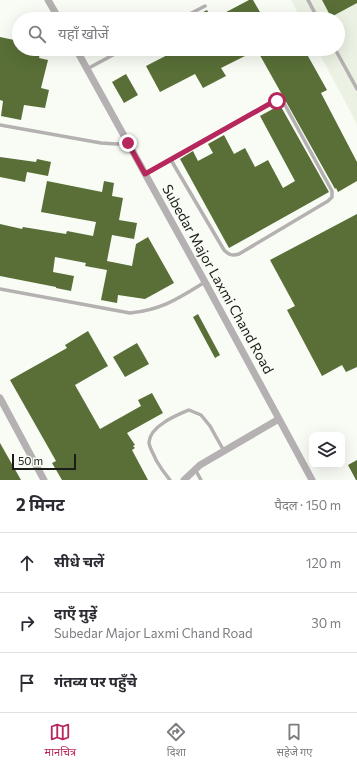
<!DOCTYPE html>
<html lang="hi">
<head>
<meta charset="utf-8">
<style>
  :root { --surface:#fff; --page:#f2f2f3; --text:#2b2b33; --muted:#7c7c81; --line:#e1e1e2; --accent:#b6285d }
  body { margin:0; font-family:Commissioner,"Noto Sans Devanagari",sans-serif; background:var(--page); color:var(--text) }
  .controls { position:absolute; right:12px; bottom:12px; display:grid; overflow:hidden; border-radius:8px; box-shadow:0 4px 16px #0002 }
  .controls button { width:36px; height:36px; display:grid; place-items:center; padding:0; border:0; border-bottom:1px solid var(--line); background:var(--surface); color:var(--text); font:20px sans-serif }
  .scale { position:absolute; left:12px; bottom:10px; width:64px; box-sizing:border-box; padding-left:4px; border:2px solid #1c1d1a; border-top:0; font-size:11px; line-height:14px; white-space:nowrap; color:#1c1d1a; -webkit-text-stroke:3px #f8fcf4; paint-order:stroke }
  .stop { position:absolute; width:12px; height:12px; margin:-9px; border:3px solid #b6285d; border-radius:50%; background:#fff }
  .stop.end { background:#b6285d; border-color:#fff; box-shadow:0 1px 4px #0008 }
  .list { margin:0; padding:0; list-style:none }
  h2 { display:flex; justify-content:space-between; align-items:center; height:52px; margin:0; padding:0 16px; font-size:17px }
  h2 small { font-size:13px; font-weight:400; color:var(--muted) }
  .list li { display:grid; grid-template-columns:26px 1fr auto; gap:12px; align-items:center; box-sizing:border-box; height:60px; padding:0 16px; border-top:1px solid var(--line) }
  .list b { display:block; font-size:15px; white-space:nowrap }
  .list p { margin:0; font-size:13px; white-space:nowrap; color:var(--muted) }
  .list em { font-size:13px; font-style:normal; color:var(--muted) }
  .icon { flex:none; width:22px; height:22px; fill:none; stroke:currentColor; stroke-width:2; stroke-linecap:round; stroke-linejoin:round }
  .map { position:relative; flex:none; width:357px; height:480px; overflow:hidden }
  .search { position:absolute; background:var(--surface); box-shadow:0 4px 16px #0002; left:12px; right:12px; top:12px; height:44px; display:flex; align-items:center; gap:10px; box-sizing:border-box; padding:0 14px; border-radius:22px; color:var(--muted); font-size:15px }
  .sheet { height:232px; background:var(--surface) }
  nav { display:flex; justify-content:space-around; align-items:center; box-sizing:border-box; height:56px; border-top:1px solid var(--line); background:var(--surface); font-size:11px; color:var(--muted) }
  nav a { display:grid; justify-items:center; gap:2px }
  nav .on { color:var(--accent) }
  .map>svg:first-child { display:block }
  .built { fill:#ebf2e3 }
  .building { fill:#596f37 }
  .lines { fill:none; stroke-linecap:round; stroke-linejoin:round }
  .lane { stroke:#b5b0b1; stroke-width:3.5 }
  .street { stroke:#b5b0b1; stroke-width:7 }
  .route { stroke:#b6285d; stroke-width:5 }
  .labels { text-anchor:middle; stroke-width:3; stroke-linejoin:round; paint-order:stroke }
  .street-label { font-size:14px; fill:#1c1d1a; stroke:#f8fcf4 }
</style>
</head>
<body>
<div class="map">
<svg width="357" height="480" viewBox="0 0 357 480">
  <rect width="100%" height="100%" fill="#f8fcf4"/>
  <path class="built" d="M 291,0 L 357,0 L 357,124 L 317,49 L 338,49 L 338,19 L 301,19 Z"/>
  <path class="building" d="M 249,0 L 253,0 L 264,19 L 213,19 Z
    M 322,0 L 357,0 L 357,3 L 331,17 Z
    M 207,10 L 212,19 L 190,19 Z
    M 0,37 L 19,41 L 19,49 L 41,49 L 39,58 L 48,60 L 41,88 L 49,90 L 45,108 L 24,105 L 21,120 L 1,116 L 3,101 L 0,100 Z
    M 179,49 L 304,49 L 327,90 L 321,93 L 357,162 L 357,181 L 338,192 L 336,188 L 335,189 L 257,50 L 221,68 L 226,76 L 203,88 L 195,74 L 160,92 L 146,66 Z
    M 126,74 L 138,95 L 124,103 L 112,82 Z
    M 280,105 L 329,192 L 229,248 L 180,159 L 193,151 L 198,161 L 213,153 L 208,144 L 224,135 L 234,154 L 245,148 L 255,167 L 268,160 L 283,188 L 295,181 L 260,116 Z
    M 0,157 L 36,162 L 37,159 L 51,162 L 48,176 L 27,172 L 25,182 L 0,177 Z
    M 47,181 L 102,192 L 104,181 L 114,183 L 112,196 L 123,198 L 119,220 L 137,223 L 134,239 L 112,235 L 107,261 L 132,266 L 136,244 L 148,237 L 174,283 L 145,299 L 118,295 L 117,303 L 101,300 L 107,270 L 85,266 L 86,263 L 55,257 L 53,272 L 74,276 L 71,291 L 56,288 L 56,287 L 0,276 L 0,224 L 22,229 L 23,227 L 66,234 L 67,231 L 93,236 L 96,222 L 41,212 Z
    M 357,214 L 357,367 L 346,372 L 342,365 L 322,376 L 287,310 L 295,306 L 270,260 Z
    M 198,314 L 220,355 L 215,358 L 193,317 Z
    M 88,331 L 108,366 L 75,385 L 100,429 L 141,406 L 138,400 L 152,393 L 163,413 L 127,433 L 135,445 L 133,446 L 135,448 L 132,450 L 148,480 L 62,480 L 52,463 L 56,461 L 10,380 L 67,348 L 65,345 Z
    M 137,343 L 149,364 L 125,377 L 113,357 Z
    M 0,443 L 21,480 L 0,480 Z
    M 357,460 L 357,480 L 356,480 L 348,465 Z"/>
  <g class="lines">
    <path class="lane" d="M 308,0 L 318,19
      M 180,19 L 205,6
      M 335,49 L 357,89
      M 87,69 L 124,49
      M 0,125 L 101,143 L 117,144 L 127,143
      M 145,174 L 171,160 L 224,250 C 229,255 232,256 239,254 L 328,201 L 332,197 L 332,191 L 285,105 L 281,101 L 271,103 L 171,160
      M 0,289 L 130,313 C 162,310 179,298 205,282
      M 195,469 L 201,480
      M 170,480 C 165,474 160,467 156,460 C 154,454 149,448 149,442 C 150,426 177,415 189,410 L 201,415 L 210,426 L 224,451"/>
    <path class="street" d="M 48,0 L 59,19
      M 76,49 L 205,282 L 312,480
      M 0,398 L 44,480
      M 184,480 L 200,465 L 279,419"/>
  </g>
  <g class="lines">
    <path class="route" d="M 128,143 L 145,174 L 271,103 L 277,101"/>
  </g>
  <g class="labels">
    <g class="street-label">
      <text transform="translate(218 279) rotate(61)" y="5">Subedar Major Laxmi Chand Road</text>
    </g>
  </g>
</svg>
<div class="controls">
<button><svg class="icon" aria-label="layers" viewBox="0 0 24 24"><path d="M12 4l9 5-9 5-9-5zM3 14l9 5 9-5"/></svg></button>
</div>
<div class="scale">50 m</div>
<div class="stop" style="left:277px;top:101px"></div>
<div class="stop end" style="left:128px;top:143px"></div>
<div class="search"><svg class="icon" aria-label="search" viewBox="0 0 24 24"><circle cx="10" cy="10" r="6"/><path d="M15 15l6 6"/></svg>यहाँ खोजें</div>
</div>
<section class="sheet">
<h2>2 मिनट<small>पैदल · 150 m</small></h2>
<ul class="list">
<li><svg class="icon" aria-label="ahead" viewBox="0 0 24 24"><path d="M12 20V5M6 11l6-6 6 6"/></svg><div><b>सीधे चलें</b></div><em>120 m</em></li>
<li><svg class="icon" aria-label="right" viewBox="0 0 24 24"><path d="M7 20v-9h11M14 6l5 5-5 5"/></svg><div><b>दाएँ मुड़ें</b><p>Subedar Major Laxmi Chand Road</p></div><em>30 m</em></li>
<li><svg class="icon" aria-label="arrive" viewBox="0 0 24 24"><path d="M6 21V4h12l-3 4 3 4H6"/></svg><div><b>गंतव्य पर पहुँचे</b></div></li>
</ul>
</section>
<nav>
<a class="on"><svg class="icon" aria-label="map" viewBox="0 0 24 24"><path d="M3 6l6-2 6 2 6-2v14l-6 2-6-2-6 2zM9 4v14M15 6v14"/></svg>मानचित्र</a>
<a><svg class="icon" aria-label="directions" viewBox="0 0 24 24"><path d="M12 3l9 9-9 9-9-9zM9 14v-3h6M13 9l2 2-2 2"/></svg>दिशा</a>
<a><svg class="icon" aria-label="saved" viewBox="0 0 24 24"><path d="M7 4h10v16l-5-4-5 4z"/></svg>सहेजे गए</a>
</nav>
</body>
</html>
